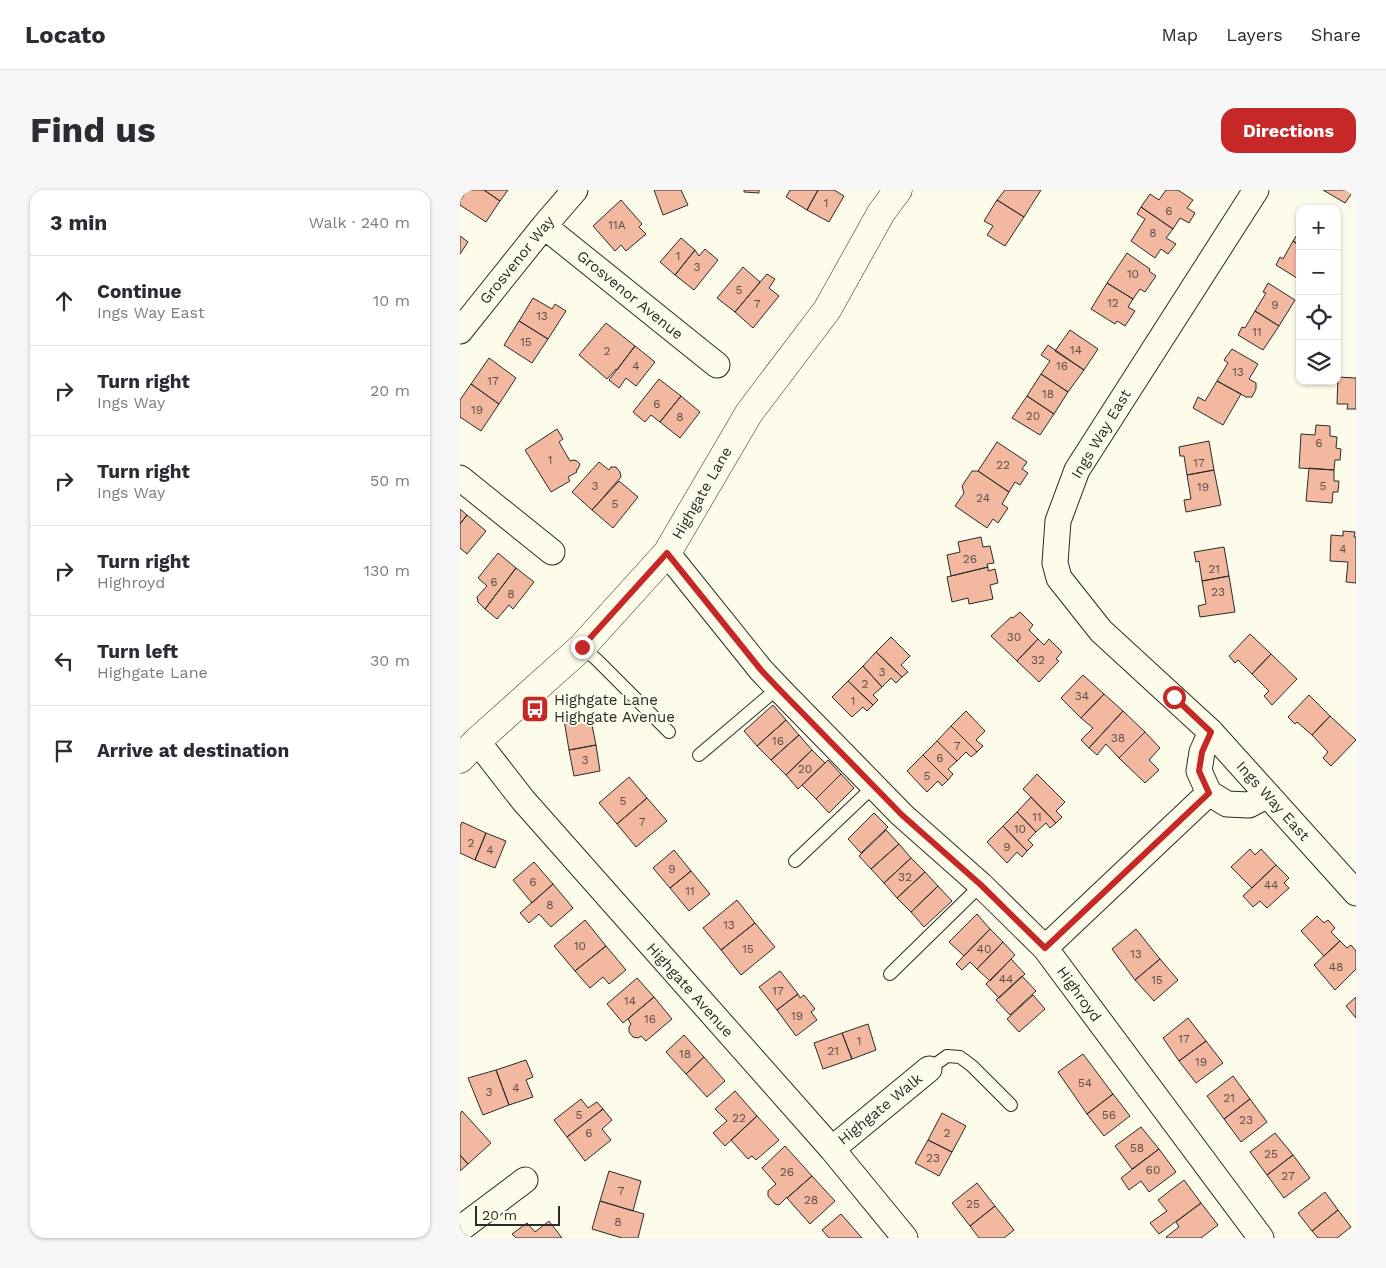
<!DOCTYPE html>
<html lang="en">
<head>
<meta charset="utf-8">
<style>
  :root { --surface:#fff; --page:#f7f7f7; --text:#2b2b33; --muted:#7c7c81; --line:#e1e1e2; --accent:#c62828 }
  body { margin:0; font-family:"Work Sans",sans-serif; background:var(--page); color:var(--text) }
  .controls { position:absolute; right:15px; top:15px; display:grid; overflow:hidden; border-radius:10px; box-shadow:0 1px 4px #0004 }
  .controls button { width:45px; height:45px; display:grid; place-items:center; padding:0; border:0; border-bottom:1px solid var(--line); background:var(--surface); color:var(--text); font:25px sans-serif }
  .scale { position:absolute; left:15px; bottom:12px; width:85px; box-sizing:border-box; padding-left:5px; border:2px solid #2b2b2b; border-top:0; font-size:14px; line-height:18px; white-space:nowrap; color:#2b2b2b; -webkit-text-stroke:4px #fdfbea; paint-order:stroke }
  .stop { position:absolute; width:15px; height:15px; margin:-11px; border:4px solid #c62828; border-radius:50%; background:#fff }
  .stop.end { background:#c62828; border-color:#fff; box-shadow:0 1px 5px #0008 }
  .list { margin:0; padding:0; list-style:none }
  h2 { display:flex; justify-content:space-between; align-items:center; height:65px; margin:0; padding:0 20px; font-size:21px }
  h2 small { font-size:16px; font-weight:400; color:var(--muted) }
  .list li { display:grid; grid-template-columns:32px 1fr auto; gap:15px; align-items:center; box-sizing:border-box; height:90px; padding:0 20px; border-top:1px solid var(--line) }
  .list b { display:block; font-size:19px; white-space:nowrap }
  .list p { margin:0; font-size:16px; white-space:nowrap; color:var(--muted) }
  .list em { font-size:16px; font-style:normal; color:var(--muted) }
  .icon { flex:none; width:28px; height:28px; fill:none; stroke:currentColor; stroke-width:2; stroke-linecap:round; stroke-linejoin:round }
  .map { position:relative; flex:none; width:896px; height:1048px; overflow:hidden; border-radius:15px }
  header { display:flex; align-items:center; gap:30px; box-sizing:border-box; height:70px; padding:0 25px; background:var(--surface); border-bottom:1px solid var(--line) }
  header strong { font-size:24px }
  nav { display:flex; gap:28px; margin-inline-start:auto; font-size:18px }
  .intro { display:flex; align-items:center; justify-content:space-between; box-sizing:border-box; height:120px; padding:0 30px }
  h1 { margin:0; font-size:35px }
  .button { padding:12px 22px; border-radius:15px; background:var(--accent); color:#fff; font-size:18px; font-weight:700 }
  main { display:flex; gap:30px; padding:0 30px }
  aside { flex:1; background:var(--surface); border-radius:15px; box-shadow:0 1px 4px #0004 }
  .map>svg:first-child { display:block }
  .building { fill:#f2b8a0; stroke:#2b2b2b }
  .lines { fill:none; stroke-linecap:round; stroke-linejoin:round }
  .lane-casing { stroke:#2b2b2b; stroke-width:14 }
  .street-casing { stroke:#2b2b2b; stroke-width:27 }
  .secondary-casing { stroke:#2b2b2b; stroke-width:29 }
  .lane { stroke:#fdfbea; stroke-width:12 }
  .street { stroke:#fdfbea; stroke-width:25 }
  .secondary { stroke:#fdfbea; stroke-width:28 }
  .route { stroke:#c62828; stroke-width:6 }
  .labels { text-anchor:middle; stroke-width:4; stroke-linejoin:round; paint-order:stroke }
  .number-label { font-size:12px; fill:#5d4e48 }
  .street-label { font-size:15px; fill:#2b2b2b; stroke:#fdfbea }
  .poi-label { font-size:15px; fill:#2b2b2b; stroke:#fdfbea; text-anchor:start }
</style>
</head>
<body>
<header>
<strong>Locato</strong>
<nav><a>Map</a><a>Layers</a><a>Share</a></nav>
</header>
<div class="intro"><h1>Find us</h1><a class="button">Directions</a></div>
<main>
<aside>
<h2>3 min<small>Walk · 240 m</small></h2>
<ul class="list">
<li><svg class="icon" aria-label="ahead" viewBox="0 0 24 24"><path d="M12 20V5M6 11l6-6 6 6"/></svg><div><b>Continue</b><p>Ings Way East</p></div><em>10 m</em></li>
<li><svg class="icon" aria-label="right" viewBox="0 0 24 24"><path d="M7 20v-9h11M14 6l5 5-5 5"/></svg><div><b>Turn right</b><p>Ings Way</p></div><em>20 m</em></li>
<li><svg class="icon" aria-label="right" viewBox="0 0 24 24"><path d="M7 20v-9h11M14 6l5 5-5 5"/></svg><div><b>Turn right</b><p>Ings Way</p></div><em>50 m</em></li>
<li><svg class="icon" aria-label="right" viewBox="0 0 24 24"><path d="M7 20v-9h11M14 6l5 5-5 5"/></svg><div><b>Turn right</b><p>Highroyd</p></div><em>130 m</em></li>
<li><svg class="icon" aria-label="left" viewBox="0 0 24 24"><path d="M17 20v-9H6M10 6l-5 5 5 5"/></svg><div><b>Turn left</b><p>Highgate Lane</p></div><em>30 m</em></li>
<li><svg class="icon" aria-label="arrive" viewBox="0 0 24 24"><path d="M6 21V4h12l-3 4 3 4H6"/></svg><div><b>Arrive at destination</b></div></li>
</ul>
</aside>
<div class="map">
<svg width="896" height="1048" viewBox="0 0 896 1048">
  <rect width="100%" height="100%" fill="#fdfbea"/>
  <path class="building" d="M 7,0 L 24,0 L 40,11 L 26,32 L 0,15 L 0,11 Z
    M 24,0 L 48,0 L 40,11 Z
    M 194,0 L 221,0 L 228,15 L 203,25 Z
    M 284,0 L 299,0 L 299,3 L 284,2 Z
    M 330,0 L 358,0 L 347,20 L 326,7 Z
    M 358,0 L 374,0 L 384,6 L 369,32 L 347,20 Z
    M 545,0 L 581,0 L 564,27 L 537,10 Z
    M 706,0 L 718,0 L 733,10 L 727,18 L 735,23 L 729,33 L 720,28 L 713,39 L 681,17 L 690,4 L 699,10 Z
    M 863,0 L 894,0 L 885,13 Z
    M 161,10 L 182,34 L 179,37 L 186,44 L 166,61 L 161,55 L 155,61 L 133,36 Z
    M 537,10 L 564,27 L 545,56 L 527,45 L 533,36 L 524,31 Z
    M 681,17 L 713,39 L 706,48 L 716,54 L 708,64 L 701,59 L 695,68 L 671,51 L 685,29 L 677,24 Z
    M 840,40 L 840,56 L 833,51 Z
    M 0,46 L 8,52 L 0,64 Z
    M 221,48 L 235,60 L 215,85 L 200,72 Z
    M 833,51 L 840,56 L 840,90 L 816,75 L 820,67 L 823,69 Z
    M 245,59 L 258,70 L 234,100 L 215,85 L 235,60 L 239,66 Z
    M 667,63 L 690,79 L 689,81 L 696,86 L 685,102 L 680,99 L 673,109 L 647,93 Z
    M 283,77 L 300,92 L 275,122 L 257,108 Z
    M 307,84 L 315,89 L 309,98 L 319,106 L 293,138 L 275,122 Z
    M 647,93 L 673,109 L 668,117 L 675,121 L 665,136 L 657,131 L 655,134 L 631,119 Z
    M 808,93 L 835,110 L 819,136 L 795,121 L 806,103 L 803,102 Z
    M 73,108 L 92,119 L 95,114 L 106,121 L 88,149 L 59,131 Z
    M 795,121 L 819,136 L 803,160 L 778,145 L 782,137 L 785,138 Z
    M 59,131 L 88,149 L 72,173 L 44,155 Z
    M 146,133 L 175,156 L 157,180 L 156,179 L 147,189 L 119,165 Z
    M 610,140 L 638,159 L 624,180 L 595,161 Z
    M 588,155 L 624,180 L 608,202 L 581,184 L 590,171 L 581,165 Z
    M 175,156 L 195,172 L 176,196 L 166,188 L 159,198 L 149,190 Z
    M 772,159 L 798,174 L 789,189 L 796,193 L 796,199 L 792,207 L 786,207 L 757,191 L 768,173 L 764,170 Z
    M 29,168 L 56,188 L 39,214 L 11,194 Z
    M 581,184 L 608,202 L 594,224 L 567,206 Z
    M 878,187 L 896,188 L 896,219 L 887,219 L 888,214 L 877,214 Z
    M 199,189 L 221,206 L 200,232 L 191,225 L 185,232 L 173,222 Z
    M 757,191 L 781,204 L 763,235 L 733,218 L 738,207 L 745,211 Z
    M 11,194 L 39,214 L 21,241 L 0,227 L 0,210 Z
    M 221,206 L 240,222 L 220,248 L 200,232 Z
    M 567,206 L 594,224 L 580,245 L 552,228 Z
    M 856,235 L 870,236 L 870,246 L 877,247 L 876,258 L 881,259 L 880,270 L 875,270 L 874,280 L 839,278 L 841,244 L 855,245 Z
    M 97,239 L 103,249 L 99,252 L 110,271 L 114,270 L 117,271 L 120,274 L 118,279 L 116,280 L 117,282 L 108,287 L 110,291 L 91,302 L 65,260 Z
    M 749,251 L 754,280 L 727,285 L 724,266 L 720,266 L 719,257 Z
    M 537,252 L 567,272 L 562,279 L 568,283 L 560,295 L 555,292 L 549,302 L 518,281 Z
    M 139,272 L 149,280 L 151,277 L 156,277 L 160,282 L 161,287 L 132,320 L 112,302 Z
    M 849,278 L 874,280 L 874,291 L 879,291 L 878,302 L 873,302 L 872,313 L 846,311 Z
    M 754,280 L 761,315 L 726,322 L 724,310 L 731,309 L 727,285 Z
    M 512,281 L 518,281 L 549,302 L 542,314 L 548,318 L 538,333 L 533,329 L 527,338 L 495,316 L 504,303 L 502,296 Z
    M 159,291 L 178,307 L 153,338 L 132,320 Z
    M 0,319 L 7,325 L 0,334 Z
    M 7,325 L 26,341 L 7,364 L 0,358 L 0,334 Z
    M 883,341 L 895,342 L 894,347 L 896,347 L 896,393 L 886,392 L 888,372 L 870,371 L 871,345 L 883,346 Z
    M 521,347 L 523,357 L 530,356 L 534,373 L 527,374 L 528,377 L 491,386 L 487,365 L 500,362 L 498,352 Z
    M 764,357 L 769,386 L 742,391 L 739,371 L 736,372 L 734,362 Z
    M 38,363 L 56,378 L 25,419 L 18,412 L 17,407 L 27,396 L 18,388 Z
    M 528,377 L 528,381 L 535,379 L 538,393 L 530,395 L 533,409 L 509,414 L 508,408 L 492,412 L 487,387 Z
    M 56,378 L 74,392 L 53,419 L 49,415 L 37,429 L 25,419 Z
    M 769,386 L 775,422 L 740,427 L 738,416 L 746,414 L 742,391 Z
    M 560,422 L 573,435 L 569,440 L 578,449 L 557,471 L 531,446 L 551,427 L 553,428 Z
    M 790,444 L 811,464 L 792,484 L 778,470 L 775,473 L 769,466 Z
    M 431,447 L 450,466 L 441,475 L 448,482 L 442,487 L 416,462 Z
    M 578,449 L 584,455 L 589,449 L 602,462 L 596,469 L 599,471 L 579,492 L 557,471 Z
    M 416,462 L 442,487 L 436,493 L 431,488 L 422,497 L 403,476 Z
    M 811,464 L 837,489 L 812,515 L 804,506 L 809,501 L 792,484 Z
    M 403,476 L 422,497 L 413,505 L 418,510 L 413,515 L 388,491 Z
    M 623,485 L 644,504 L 621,528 L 601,508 Z
    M 388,491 L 413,515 L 407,521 L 403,517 L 392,527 L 372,507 Z
    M 644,504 L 663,521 L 629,558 L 621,550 L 633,538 L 621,528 Z
    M 849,505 L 870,526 L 852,545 L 837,532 L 835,534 L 828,527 Z
    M 313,515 L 326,530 L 297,556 L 284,541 Z
    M 506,521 L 525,541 L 516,550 L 523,556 L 517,562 L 491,536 Z
    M 663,521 L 685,542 L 659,568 L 646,554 L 637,565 L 629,558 Z
    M 130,525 L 136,555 L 109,560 L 104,530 Z
    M 870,526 L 896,550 L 871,576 L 863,568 L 868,562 L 852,545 Z
    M 326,530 L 339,545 L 311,570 L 297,556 Z
    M 491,536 L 517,562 L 511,567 L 506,562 L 497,571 L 477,551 Z
    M 685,542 L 700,558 L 689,570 L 699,580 L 685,593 L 659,568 Z
    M 339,545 L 352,560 L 326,585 L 311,570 Z
    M 477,551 L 497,571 L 488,579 L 493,584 L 488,590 L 463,565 Z
    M 136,555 L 140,581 L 114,586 L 109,560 Z
    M 352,560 L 365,573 L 338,599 L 326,585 Z
    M 463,565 L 488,590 L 482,596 L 478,591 L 467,602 L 447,581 Z
    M 368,570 L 381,584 L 356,609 L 342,595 Z
    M 381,584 L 394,598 L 369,623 L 356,609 Z
    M 577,584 L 605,612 L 596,621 L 602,627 L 596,633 L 563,599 Z
    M 169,587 L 187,608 L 157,634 L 139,613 Z
    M 571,607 L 596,633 L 590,638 L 586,633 L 576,642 L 557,622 Z
    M 187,608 L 207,631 L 176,657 L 157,634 Z
    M 557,622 L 576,642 L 568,650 L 573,655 L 567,661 L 543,636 Z
    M 414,623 L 428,637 L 401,663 L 388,649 Z
    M 2,632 L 26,643 L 15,670 L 0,663 L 0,637 Z
    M 543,636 L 567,661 L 562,667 L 557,662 L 547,673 L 527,652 Z
    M 426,640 L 439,654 L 411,679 L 399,666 Z
    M 26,643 L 46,651 L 35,678 L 15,670 Z
    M 439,654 L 451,668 L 424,693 L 411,679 Z
    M 790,659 L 795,665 L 801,659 L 816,675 L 792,698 L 771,677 Z
    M 214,660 L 231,681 L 210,698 L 193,678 Z
    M 451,668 L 465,682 L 437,708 L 424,693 Z
    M 74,672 L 93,694 L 72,713 L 53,690 Z
    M 816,675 L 829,688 L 824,693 L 829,698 L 807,718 L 800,711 L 793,717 L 783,706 Z
    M 231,681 L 250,704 L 229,721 L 210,698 Z
    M 465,682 L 478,696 L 451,722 L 437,708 Z
    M 93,694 L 113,718 L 91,737 L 79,724 L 69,733 L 60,723 Z
    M 478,696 L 492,711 L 464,737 L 451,722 Z
    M 277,710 L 295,733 L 261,760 L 243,738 Z
    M 517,724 L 530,739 L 504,766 L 489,752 Z
    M 857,726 L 864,733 L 868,730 L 875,738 L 871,742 L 880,751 L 864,766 L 841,741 Z
    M 125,730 L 146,756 L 115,781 L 94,756 Z
    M 295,733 L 315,757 L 281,785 L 261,760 Z
    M 530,739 L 543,752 L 517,779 L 510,772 L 502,780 L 496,774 Z
    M 676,739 L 700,769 L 675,790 L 652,759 Z
    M 880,751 L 887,758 L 891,755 L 896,761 L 896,779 L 875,800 L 854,775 Z
    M 543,752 L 555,765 L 530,791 L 517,779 Z
    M 146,756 L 166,780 L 149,794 L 143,787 L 130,798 L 115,781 Z
    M 551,769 L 565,784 L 539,808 L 526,794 Z
    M 700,769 L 718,790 L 694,811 L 675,790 Z
    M 320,781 L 338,804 L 317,820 L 299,797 Z
    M 562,786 L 576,801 L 550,825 L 536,810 Z
    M 177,788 L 194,807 L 163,833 L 147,814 Z
    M 338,804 L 340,808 L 344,805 L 355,819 L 351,822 L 357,830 L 336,846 L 317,820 Z
    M 573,805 L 585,819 L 559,842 L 547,829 Z
    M 194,807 L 212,829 L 186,851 L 181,846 L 178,848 L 173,847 L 169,842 L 169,837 L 171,834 L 168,829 Z
    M 896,807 L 896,828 L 886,816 Z
    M 728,828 L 746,851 L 719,871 L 703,848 Z
    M 408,834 L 416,860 L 392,869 L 382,843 Z
    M 382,843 L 392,869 L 363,879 L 354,853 Z
    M 224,845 L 244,867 L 226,884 L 206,862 Z
    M 746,851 L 763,873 L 736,893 L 719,871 Z
    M 623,864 L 653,904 L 627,924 L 598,882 Z
    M 244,867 L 265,891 L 247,907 L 226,884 Z
    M 66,870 L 73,887 L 66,890 L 73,907 L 49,915 L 36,880 Z
    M 36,880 L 49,915 L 23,925 L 8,888 Z
    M 773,886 L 790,909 L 764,929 L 747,906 Z
    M 275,901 L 297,926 L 265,956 L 253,943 L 267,931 L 255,919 Z
    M 653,904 L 670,926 L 644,946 L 627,924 Z
    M 121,909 L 128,918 L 137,912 L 143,919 L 107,947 L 94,930 Z
    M 790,909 L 807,932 L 781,952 L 764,929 Z
    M 143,919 L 152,930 L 142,939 L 151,950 L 125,971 L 107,947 Z
    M 2,921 L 31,953 L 8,974 L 0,965 L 0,924 Z
    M 482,923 L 506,936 L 492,962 L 468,950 Z
    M 297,926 L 319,950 L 296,970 L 292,966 L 288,969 L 271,950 Z
    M 681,937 L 699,959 L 672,979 L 655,956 Z
    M 815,943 L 833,965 L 807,985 L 790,962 Z
    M 468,950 L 492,962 L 479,986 L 455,973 Z
    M 325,956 L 352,986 L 327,1008 L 327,1007 L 319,1015 L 315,1014 L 308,1006 L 308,1001 L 316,994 L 302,978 Z
    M 699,959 L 716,982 L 689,1002 L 681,991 L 669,1000 L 661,988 Z
    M 0,965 L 8,974 L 0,981 Z
    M 833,965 L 850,988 L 824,1008 L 807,985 Z
    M 149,981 L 181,991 L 173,1021 L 140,1011 Z
    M 352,986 L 375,1011 L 350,1034 L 327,1008 Z
    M 724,990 L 741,1013 L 699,1044 L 690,1033 L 707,1021 L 698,1010 Z
    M 517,993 L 535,1016 L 510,1036 L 492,1013 Z
    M 865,1002 L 878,1020 L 852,1041 L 838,1023 Z
    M 140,1011 L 184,1024 L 178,1048 L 162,1048 L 132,1039 Z
    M 741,1013 L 758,1035 L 741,1048 L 707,1048 L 706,1047 L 719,1037 L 716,1032 Z
    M 535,1016 L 554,1040 L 544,1048 L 519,1048 L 510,1036 Z
    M 878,1020 L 891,1037 L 877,1048 L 858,1048 L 852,1041 Z
    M 381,1024 L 402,1048 L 369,1048 L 362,1040 Z
    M 89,1031 L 102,1048 L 56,1048 L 52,1044 L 67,1033 L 75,1042 Z"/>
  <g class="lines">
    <g class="lane-casing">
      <path id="lane" d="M 122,457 L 136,469 L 209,542
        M 239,565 L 318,498
        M 335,671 L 414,596
        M 430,784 L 521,695
        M 469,879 L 487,866 L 500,867 L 512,876 L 551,915"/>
    </g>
    <g class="street-casing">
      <path id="street" d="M 796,0 L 617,280 L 598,331 L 595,373 L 599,388 L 641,441 L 751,542 L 896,703
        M 84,36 L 257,175
        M 0,141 L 84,36 L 115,0
        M 0,288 L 92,362
        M 207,363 L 301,480 L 318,498 L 442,625 L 521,695 L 585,758 L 801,1048
        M 751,542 L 742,562 L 739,581 L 749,603 L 767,614 L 789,615 L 808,605
        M 17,551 L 63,610 L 372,959 L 445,1048
        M 585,758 L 749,603
        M 372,959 L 469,879
        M 0,1039 L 65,990"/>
    </g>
    <g class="secondary-casing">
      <path id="secondary" d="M 0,569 L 17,551 L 122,457 L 207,363 L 289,223 L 367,120 L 421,23 L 438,0"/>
    </g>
    <use href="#lane" class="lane"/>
    <use href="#street" class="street"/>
    <use href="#secondary" class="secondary"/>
  </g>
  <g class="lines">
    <path class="route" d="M 122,457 L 207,363 L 301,480 L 318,498 L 442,625 L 521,695 L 585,758 L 749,603 L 739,581 L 742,562 L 751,542 L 714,507"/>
  </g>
  <defs>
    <g id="bus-square" transform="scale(1.4375)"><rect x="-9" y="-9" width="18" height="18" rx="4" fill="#c62828" stroke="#fdfbea"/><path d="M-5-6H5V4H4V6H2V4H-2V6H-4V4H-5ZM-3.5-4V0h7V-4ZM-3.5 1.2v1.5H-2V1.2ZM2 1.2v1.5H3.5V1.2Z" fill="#fff"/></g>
  </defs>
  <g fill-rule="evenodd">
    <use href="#bus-square" x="75" y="519"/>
  </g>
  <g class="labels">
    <g class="number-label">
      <text x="366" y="17">1</text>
      <text x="709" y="25">6</text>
      <text x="157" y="39">11A</text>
      <text x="693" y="47">8</text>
      <text x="218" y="70">1</text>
      <text x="237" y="81">3</text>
      <text x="673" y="88">10</text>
      <text x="279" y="104">5</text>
      <text x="653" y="117">12</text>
      <text x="297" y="118">7</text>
      <text x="815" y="119">9</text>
      <text x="82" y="130">13</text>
      <text x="797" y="146">11</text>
      <text x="66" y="156">15</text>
      <text x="616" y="164">14</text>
      <text x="147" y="165">2</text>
      <text x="176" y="180">4</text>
      <text x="602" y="180">16</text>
      <text x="778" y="186">13</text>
      <text x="33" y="195">17</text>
      <text x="588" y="208">18</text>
      <text x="197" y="218">6</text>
      <text x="17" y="224">19</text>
      <text x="573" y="230">20</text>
      <text x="220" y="231">8</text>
      <text x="859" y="257">6</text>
      <text x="90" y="274">1</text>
      <text x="739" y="277">17</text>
      <text x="543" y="279">22</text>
      <text x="135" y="300">3</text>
      <text x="863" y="300">5</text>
      <text x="743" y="301">19</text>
      <text x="523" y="312">24</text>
      <text x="155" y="318">5</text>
      <text x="883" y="363">4</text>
      <text x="510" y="373">26</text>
      <text x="754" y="383">21</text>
      <text x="34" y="396">6</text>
      <text x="758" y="406">23</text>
      <text x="51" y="408">8</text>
      <text x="554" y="451">30</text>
      <text x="578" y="474">32</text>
      <text x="422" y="486">3</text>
      <text x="405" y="498">2</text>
      <text x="622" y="510">34</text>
      <text x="393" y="515">1</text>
      <text x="658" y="552">38</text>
      <text x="318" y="555">16</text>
      <text x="497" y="560">7</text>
      <text x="480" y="572">6</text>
      <text x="125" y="574">3</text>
      <text x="345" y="583">20</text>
      <text x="467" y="590">5</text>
      <text x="163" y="615">5</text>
      <text x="577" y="631">11</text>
      <text x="182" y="636">7</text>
      <text x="560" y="643">10</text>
      <text x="11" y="657">2</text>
      <text x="547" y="661">9</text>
      <text x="30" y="664">4</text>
      <text x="212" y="683">9</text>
      <text x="445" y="691">32</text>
      <text x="73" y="696">6</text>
      <text x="811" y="699">44</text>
      <text x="230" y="705">11</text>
      <text x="90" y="719">8</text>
      <text x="269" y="739">13</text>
      <text x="120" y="760">10</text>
      <text x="288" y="763">15</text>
      <text x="524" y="763">40</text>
      <text x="676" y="768">13</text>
      <text x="876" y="781">48</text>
      <text x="546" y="793">44</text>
      <text x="697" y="794">15</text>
      <text x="318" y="805">17</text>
      <text x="170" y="815">14</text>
      <text x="337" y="830">19</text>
      <text x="190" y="833">16</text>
      <text x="724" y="853">17</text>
      <text x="399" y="855">1</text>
      <text x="373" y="865">21</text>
      <text x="225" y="868">18</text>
      <text x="741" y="876">19</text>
      <text x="625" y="897">54</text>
      <text x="56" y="902">4</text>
      <text x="29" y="906">3</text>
      <text x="769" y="912">21</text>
      <text x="119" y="929">5</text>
      <text x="649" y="929">56</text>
      <text x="279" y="932">22</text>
      <text x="786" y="934">23</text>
      <text x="129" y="947">6</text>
      <text x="487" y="947">2</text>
      <text x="677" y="962">58</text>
      <text x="811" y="968">25</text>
      <text x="473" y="972">23</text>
      <text x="693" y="984">60</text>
      <text x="327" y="986">26</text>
      <text x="828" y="990">27</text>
      <text x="161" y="1005">7</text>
      <text x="351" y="1014">28</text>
      <text x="513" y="1018">25</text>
      <text x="158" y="1036">8</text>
    </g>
    <g class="street-label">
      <text transform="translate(57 70) rotate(-51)" y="5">Grosvenor Way</text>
      <text transform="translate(170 105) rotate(39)" y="5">Grosvenor Avenue</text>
      <text transform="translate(641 244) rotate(-59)" y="5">Ings Way East</text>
      <text transform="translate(242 303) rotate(-60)" y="5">Highgate Lane</text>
      <text transform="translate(813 611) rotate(48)" y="5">Ings Way East</text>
      <text transform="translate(230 800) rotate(48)" y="5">Highgate Avenue</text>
      <text transform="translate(619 804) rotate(54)" y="5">Highroyd</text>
      <text transform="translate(420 919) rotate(-39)" y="5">Highgate Walk</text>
    </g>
    <g class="poi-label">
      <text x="94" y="515">Highgate Lane<tspan x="94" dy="17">Highgate Avenue</tspan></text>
    </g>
  </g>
</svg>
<div class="controls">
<button>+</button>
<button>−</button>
<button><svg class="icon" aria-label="locate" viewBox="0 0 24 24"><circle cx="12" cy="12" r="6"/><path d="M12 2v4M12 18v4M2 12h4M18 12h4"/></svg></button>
<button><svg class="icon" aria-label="layers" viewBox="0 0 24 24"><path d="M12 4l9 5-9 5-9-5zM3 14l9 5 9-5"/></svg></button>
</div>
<div class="scale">20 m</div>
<div class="stop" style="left:714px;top:507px"></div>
<div class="stop end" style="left:122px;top:457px"></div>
</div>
</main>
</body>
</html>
